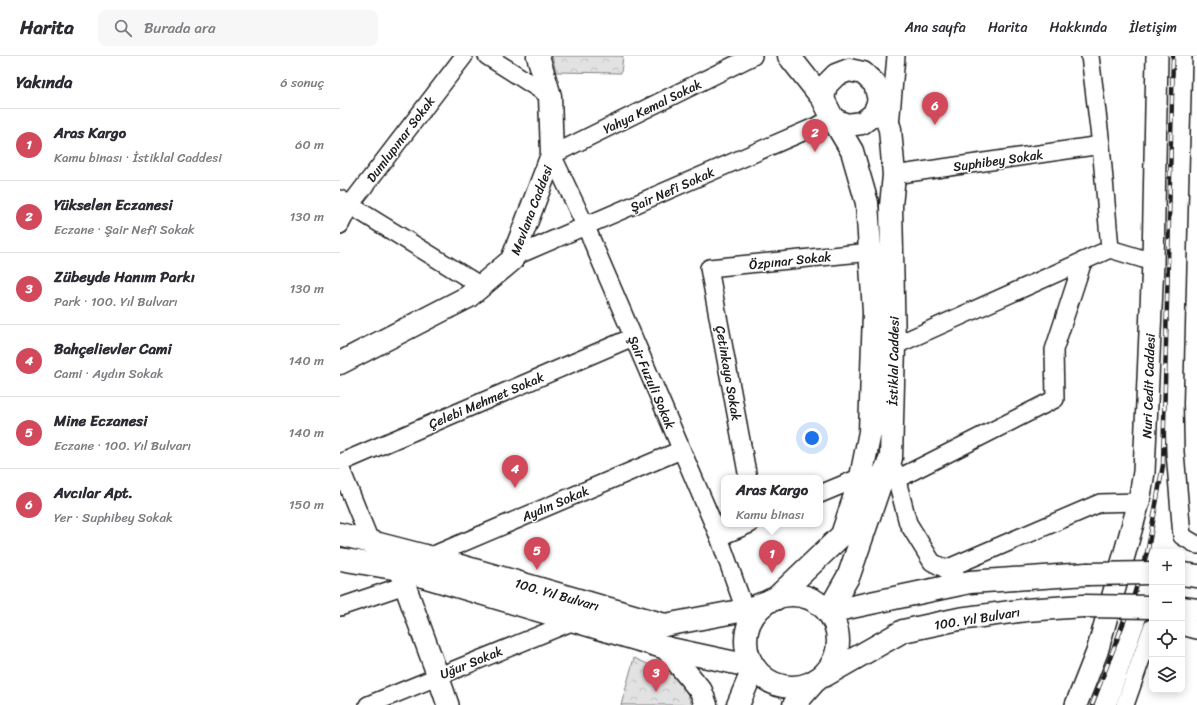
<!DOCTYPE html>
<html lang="tr">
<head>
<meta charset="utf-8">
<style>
  :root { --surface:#fff; --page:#f7f7f7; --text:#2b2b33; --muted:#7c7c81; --line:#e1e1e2; --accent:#d1495b }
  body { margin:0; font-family:Sriracha,sans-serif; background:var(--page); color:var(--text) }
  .controls { position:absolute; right:12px; bottom:12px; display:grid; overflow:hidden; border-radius:8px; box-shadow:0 2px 10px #0003 }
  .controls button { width:36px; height:36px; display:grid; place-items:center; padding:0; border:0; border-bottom:1px solid var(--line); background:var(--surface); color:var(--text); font:20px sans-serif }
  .you { position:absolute; left:472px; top:382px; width:14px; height:14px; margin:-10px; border:3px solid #fff; border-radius:50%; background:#1a73e8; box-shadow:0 0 0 6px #1a73e833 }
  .badge { display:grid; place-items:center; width:26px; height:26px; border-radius:50%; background:var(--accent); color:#fff; font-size:13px; font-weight:700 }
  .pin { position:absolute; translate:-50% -33px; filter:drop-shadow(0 1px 2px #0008) }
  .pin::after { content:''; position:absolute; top:21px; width:14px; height:12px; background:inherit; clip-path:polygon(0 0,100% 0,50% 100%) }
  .popup { position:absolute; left:381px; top:419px; width:102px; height:52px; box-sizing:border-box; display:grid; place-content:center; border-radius:8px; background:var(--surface); filter:drop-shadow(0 1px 3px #0005); font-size:13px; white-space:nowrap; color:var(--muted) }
  .popup b { font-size:15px; color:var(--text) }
  .popup::after { content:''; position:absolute; left:50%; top:100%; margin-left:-8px; border:8px solid transparent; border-top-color:var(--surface) }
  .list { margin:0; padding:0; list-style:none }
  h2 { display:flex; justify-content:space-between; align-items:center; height:52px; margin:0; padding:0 16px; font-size:17px }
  h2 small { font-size:13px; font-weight:400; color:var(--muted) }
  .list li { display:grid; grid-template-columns:26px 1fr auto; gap:12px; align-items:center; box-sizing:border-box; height:72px; padding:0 16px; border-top:1px solid var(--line) }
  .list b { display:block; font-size:15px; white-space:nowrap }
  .list p { margin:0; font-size:13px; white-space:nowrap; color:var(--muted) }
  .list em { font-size:13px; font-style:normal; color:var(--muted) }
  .icon { flex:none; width:22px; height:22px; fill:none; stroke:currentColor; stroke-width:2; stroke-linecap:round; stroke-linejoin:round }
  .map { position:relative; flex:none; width:857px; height:649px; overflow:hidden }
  header { display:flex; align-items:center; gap:24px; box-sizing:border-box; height:56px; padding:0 20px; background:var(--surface); border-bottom:1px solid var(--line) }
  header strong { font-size:19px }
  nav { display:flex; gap:22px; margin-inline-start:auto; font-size:14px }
  .search { width:280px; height:36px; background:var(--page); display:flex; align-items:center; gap:10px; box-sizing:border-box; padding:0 14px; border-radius:8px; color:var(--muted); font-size:15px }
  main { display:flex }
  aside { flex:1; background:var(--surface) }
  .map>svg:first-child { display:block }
  .park { fill:url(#park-crowns); stroke:#7f7f7f }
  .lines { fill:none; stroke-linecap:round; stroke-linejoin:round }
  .minor-casing { stroke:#1c1c1c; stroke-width:20 }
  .tertiary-casing { stroke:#1c1c1c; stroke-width:24 }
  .secondary-casing { stroke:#1c1c1c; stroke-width:25 }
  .primary-casing { stroke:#1c1c1c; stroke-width:25 }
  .minor { stroke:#fff; stroke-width:17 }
  .tertiary { stroke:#fff; stroke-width:21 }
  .secondary { stroke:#fff; stroke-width:22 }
  .primary { stroke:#fff; stroke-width:22 }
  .rail-casing { stroke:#1c1c1c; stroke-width:4.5 }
  .rail { stroke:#fff; stroke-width:3; stroke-dasharray:9; stroke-linecap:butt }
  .primary-bridge-casing { stroke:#1c1c1c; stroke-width:25; stroke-linecap:butt }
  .primary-bridge { stroke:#fff; stroke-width:22 }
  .labels { text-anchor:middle; stroke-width:3; stroke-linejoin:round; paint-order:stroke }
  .street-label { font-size:13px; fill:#1c1c1c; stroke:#fff }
</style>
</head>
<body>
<header>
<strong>Harita</strong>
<div class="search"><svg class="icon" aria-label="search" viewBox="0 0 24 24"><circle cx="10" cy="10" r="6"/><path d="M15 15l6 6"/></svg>Burada ara</div>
<nav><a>Ana sayfa</a><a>Harita</a><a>Hakkında</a><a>İletişim</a></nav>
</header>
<main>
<aside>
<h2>Yakında<small>6 sonuç</small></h2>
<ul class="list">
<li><span class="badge">1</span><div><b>Aras Kargo</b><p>Kamu binası · İstiklal Caddesi</p></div><em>60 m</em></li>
<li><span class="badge">2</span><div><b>Yükselen Eczanesi</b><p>Eczane · Şair Nefi Sokak</p></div><em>130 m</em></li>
<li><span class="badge">3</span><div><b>Zübeyde Hanım Parkı</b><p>Park · 100. Yıl Bulvarı</p></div><em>130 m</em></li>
<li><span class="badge">4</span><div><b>Bahçelievler Cami</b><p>Cami · Aydın Sokak</p></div><em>140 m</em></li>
<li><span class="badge">5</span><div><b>Mine Eczanesi</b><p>Eczane · 100. Yıl Bulvarı</p></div><em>140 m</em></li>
<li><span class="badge">6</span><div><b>Avcılar Apt.</b><p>Yer · Suphibey Sokak</p></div><em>150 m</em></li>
</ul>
</aside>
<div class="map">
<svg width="857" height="649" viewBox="0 0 857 649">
  <defs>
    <pattern id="park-crowns" width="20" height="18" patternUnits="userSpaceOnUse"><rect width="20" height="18" fill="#e2e2e2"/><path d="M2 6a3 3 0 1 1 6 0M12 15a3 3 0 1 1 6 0" fill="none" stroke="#c1c1c1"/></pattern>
  </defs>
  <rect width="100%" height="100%" fill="#fff"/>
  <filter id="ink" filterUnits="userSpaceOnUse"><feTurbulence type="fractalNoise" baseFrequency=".025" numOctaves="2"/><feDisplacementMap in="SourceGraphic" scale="8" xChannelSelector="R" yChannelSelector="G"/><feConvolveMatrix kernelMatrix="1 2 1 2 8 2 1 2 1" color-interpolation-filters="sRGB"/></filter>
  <g filter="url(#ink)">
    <path class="park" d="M 212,0 L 283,0 L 281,17 L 216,16 Z
      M 294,602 L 341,623 L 352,649 L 281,649 Z"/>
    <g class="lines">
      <g class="minor-casing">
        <path id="minor" d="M 147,0 L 210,40
          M 750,0 L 761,89 L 770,193
          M 843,0 L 834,347 L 835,396 L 842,480 L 857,489
          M 550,70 L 556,0
          M 554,119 L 761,89
          M 0,143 L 141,230
          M 0,169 L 10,149 L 124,0
          M 172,204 L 178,199 L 493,63
          M 554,290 L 770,193 L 813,206
          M 0,407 L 293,281
          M 0,411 L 30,485
          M 554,413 L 568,467 L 592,506 L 615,518
          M 408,422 L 369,212 L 531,196
          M 557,423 L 715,343 L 714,294 L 743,205
          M 480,438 L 521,421
          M 379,481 L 410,468
          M 89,501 L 341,394
          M 606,513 L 760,447 L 799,446
          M 0,551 L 65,529
          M 405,554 L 379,481 L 246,171 L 212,99 L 413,0
          M 842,570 L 857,574
          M 28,649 L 234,565
          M 785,649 L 812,572"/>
      </g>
      <g class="tertiary-casing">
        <path id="tertiary" d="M 59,513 L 98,620 L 108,649
          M 736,649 L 757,596 L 799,446 L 804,416 L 813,206 L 817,0
          M 765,649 L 796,559"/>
      </g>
      <g class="secondary-casing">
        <path id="secondary" d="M 449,0 L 483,43
          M 0,307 L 128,241 L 172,204 L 212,99 L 210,40 L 198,0
          M 435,543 L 502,479 L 521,421 L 530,376 L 534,256 L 527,147 L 512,95 L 493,63
          M 488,556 L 509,519 L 544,417 L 551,402 L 554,290 L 551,150 L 554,119 L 550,73 L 539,44 L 535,28 L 523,17 L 509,14 L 496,19 L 486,29 L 483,43 L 493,63 L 507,69 L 522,67 L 534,58 L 539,44
          M 326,592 L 361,635 L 366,649
          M 398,649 L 414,611
          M 454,649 L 476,624"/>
      </g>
      <g class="primary-casing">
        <path id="primary" d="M 0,478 L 89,501 L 325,569 L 405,554 L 435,543
          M 0,503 L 59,513 L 326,592 L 414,611
          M 842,518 L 857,520
          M406 585a46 46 0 1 1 92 0a46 46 0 1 1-92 0Z
          M 842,552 L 857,554
          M 488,556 L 630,526 L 747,518
          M 484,620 L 563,575 L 619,563 L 686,554 L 743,550"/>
      </g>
      <use href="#minor" class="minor"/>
      <use href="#tertiary" class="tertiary"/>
      <use href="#secondary" class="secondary"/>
      <use href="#primary" class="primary"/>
      <g class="rail-casing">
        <path id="rail" d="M 752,649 L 793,542 L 808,493 L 823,409 L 833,0"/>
      </g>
      <use href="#rail" class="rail"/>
      <g class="primary-bridge-casing">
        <path id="primary-bridge" d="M 747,518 L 812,517
          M 743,550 L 812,551"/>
      </g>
      <use href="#primary-bridge" class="primary-bridge"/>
    </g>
  </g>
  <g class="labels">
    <g class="street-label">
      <text transform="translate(312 50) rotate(-26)" y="5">Yahya Kemal Sokak</text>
      <text transform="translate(60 83) rotate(-53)" y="5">Dumlupınar Sokak</text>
      <text transform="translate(658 104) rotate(-8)" y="5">Suphibey Sokak</text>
      <text transform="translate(332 133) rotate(-24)" y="5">Şair Nefi Sokak</text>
      <text transform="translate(191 154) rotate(-69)" y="5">Mevlana Caddesi</text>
      <text transform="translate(450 204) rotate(-6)" y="5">Özpınar Sokak</text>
      <text transform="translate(553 305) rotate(-89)" y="5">İstiklal Caddesi</text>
      <text transform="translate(389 317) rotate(80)" y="5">Çetinkaya Sokak</text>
      <text transform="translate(312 326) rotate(67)" y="5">Şair Fuzuli Sokak</text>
      <text transform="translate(808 330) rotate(-88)" y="5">Nuri Cedit Caddesi</text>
      <text transform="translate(146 344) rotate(-23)" y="5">Çelebi Mehmet Sokak</text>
      <text transform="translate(215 447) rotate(-23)" y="5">Aydın Sokak</text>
      <text transform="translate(217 538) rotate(16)" y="5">100. Yıl Bulvarı</text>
      <text transform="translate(637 562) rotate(-9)" y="5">100. Yıl Bulvarı</text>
      <text transform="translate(131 606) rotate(-22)" y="5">Uğur Sokak</text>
    </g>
  </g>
</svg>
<div class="controls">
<button>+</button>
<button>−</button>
<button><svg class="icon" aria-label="locate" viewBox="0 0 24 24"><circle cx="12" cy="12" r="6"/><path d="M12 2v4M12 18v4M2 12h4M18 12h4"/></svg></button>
<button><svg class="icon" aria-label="layers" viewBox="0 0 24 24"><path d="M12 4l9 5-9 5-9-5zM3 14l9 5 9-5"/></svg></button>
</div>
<div class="you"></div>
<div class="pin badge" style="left:432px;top:517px">1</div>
<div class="popup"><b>Aras Kargo</b>Kamu binası</div>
<div class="pin badge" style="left:475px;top:96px">2</div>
<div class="pin badge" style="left:316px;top:636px">3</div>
<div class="pin badge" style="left:175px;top:432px">4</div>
<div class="pin badge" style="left:197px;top:514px">5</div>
<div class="pin badge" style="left:595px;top:69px">6</div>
</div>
</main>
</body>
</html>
